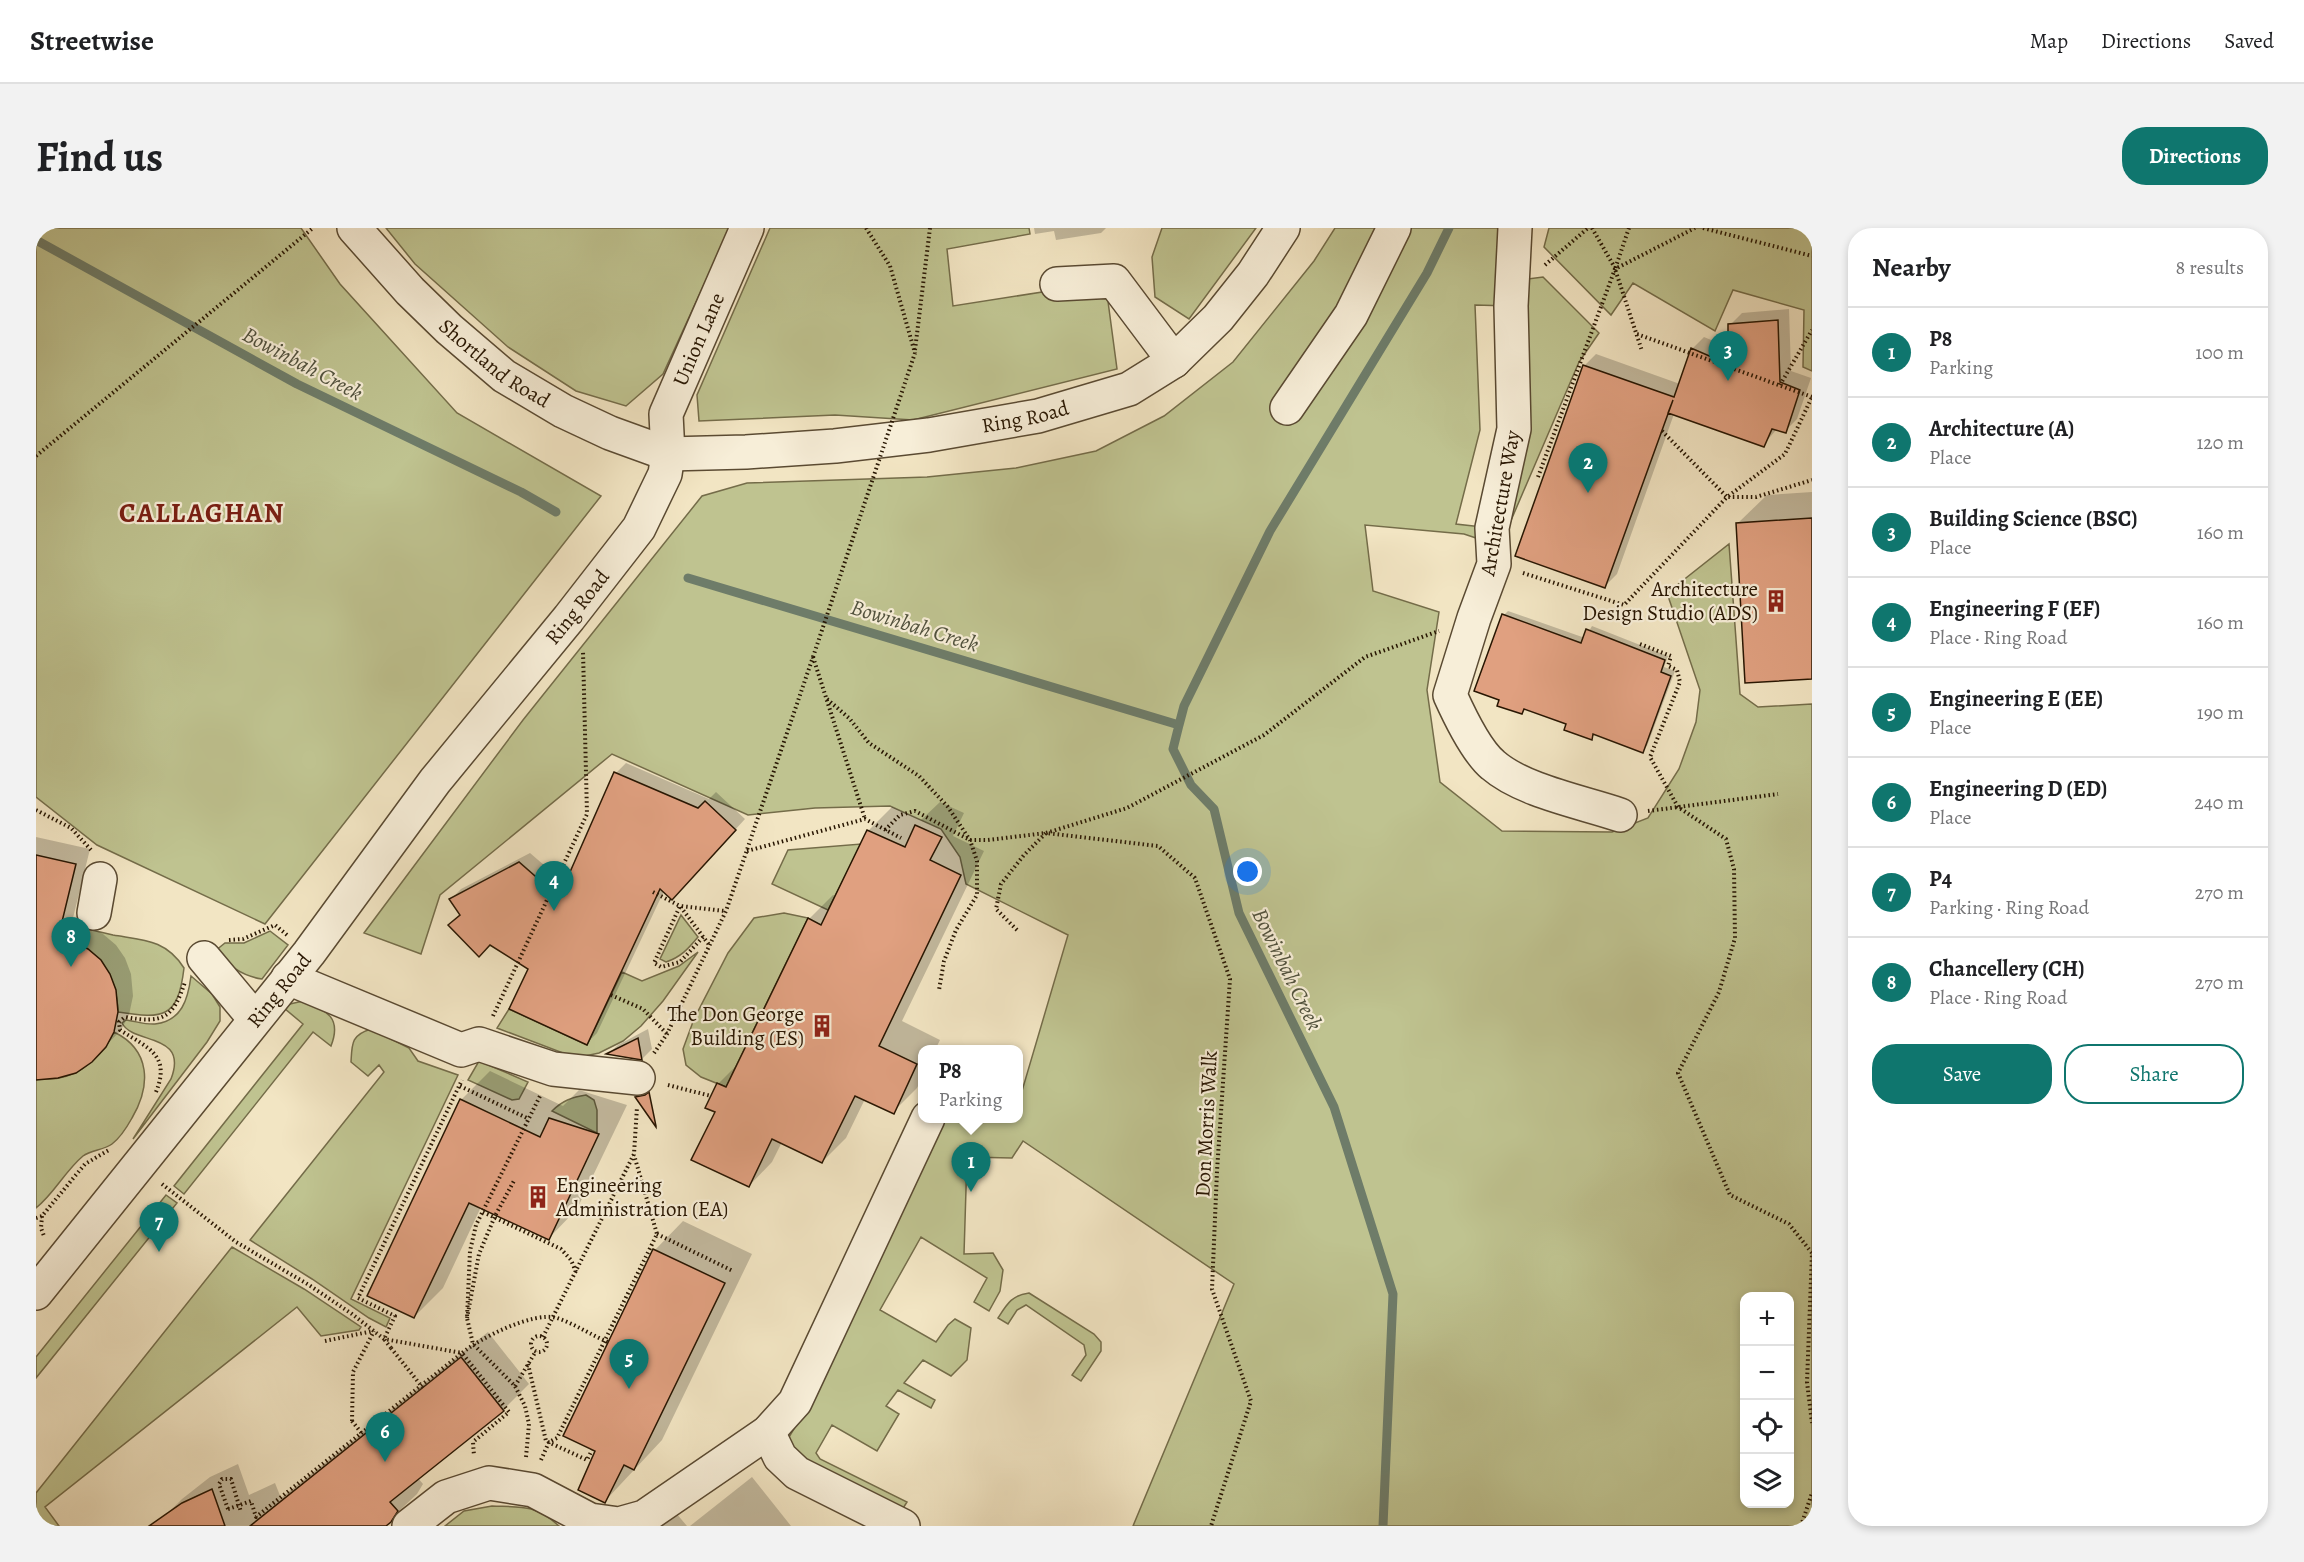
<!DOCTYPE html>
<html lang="en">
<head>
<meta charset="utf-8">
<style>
  :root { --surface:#fff; --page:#f2f2f2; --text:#202124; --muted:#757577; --line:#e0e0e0; --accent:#0f766e }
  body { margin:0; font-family:Alegreya,serif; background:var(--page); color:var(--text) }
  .controls { position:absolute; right:18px; bottom:18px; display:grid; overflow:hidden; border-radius:12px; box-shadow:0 3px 9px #0003 }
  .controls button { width:54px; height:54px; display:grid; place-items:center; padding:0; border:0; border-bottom:2px solid var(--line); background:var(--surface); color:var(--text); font:30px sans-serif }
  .you { position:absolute; left:1212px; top:644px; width:21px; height:21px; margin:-15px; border:4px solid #fff; border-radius:50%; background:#1a73e8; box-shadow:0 0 0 9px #1a73e833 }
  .badge { display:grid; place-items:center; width:39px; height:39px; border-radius:50%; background:var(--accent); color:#fff; font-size:20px; font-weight:700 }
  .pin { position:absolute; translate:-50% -50px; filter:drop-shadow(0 2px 3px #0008) }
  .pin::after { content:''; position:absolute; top:32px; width:21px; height:18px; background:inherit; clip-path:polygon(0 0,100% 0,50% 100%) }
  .popup { position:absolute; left:882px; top:817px; width:105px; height:78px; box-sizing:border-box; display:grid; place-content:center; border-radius:12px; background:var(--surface); filter:drop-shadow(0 2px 4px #0005); font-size:20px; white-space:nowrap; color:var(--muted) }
  .popup b { font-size:22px; color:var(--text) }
  .popup::after { content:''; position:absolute; left:50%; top:100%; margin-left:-12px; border:12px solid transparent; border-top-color:var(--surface) }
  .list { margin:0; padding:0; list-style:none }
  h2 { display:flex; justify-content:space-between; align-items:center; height:78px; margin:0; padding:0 24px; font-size:26px }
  h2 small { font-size:20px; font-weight:400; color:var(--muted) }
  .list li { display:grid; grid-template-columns:39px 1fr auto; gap:18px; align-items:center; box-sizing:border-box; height:90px; padding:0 24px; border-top:2px solid var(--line) }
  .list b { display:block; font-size:22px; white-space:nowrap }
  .list p { margin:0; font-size:20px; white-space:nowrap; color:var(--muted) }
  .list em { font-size:20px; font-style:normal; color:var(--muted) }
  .actions { display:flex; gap:12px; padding:18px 24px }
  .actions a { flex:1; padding:14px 0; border:2px solid var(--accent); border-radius:24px; text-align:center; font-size:21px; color:var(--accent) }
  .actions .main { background:var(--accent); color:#fff }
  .icon { flex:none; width:33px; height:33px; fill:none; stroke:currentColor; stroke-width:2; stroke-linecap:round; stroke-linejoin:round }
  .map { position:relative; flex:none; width:1776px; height:1298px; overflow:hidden; border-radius:24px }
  header { display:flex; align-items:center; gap:36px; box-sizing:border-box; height:84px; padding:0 30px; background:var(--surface); border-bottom:2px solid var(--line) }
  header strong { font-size:28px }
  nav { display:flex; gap:33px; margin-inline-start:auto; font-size:21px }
  .intro { display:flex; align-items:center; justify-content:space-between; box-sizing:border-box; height:144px; padding:0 36px }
  h1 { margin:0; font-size:42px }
  .button { padding:15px 27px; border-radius:24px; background:var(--accent); color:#fff; font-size:21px; font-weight:700 }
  main { display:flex; gap:36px; padding:0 36px }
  aside { flex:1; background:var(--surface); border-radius:24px; box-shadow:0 3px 9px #0003 }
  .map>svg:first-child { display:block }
  .green { fill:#bfc390; stroke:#746c49; stroke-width:1.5; fill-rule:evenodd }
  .shadow { fill:#0003 }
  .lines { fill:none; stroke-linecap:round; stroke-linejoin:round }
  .stream { stroke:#6e7c69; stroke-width:9 }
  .building { fill:#e0a080; stroke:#281602; stroke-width:1.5 }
  .minor-casing { stroke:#5a4a32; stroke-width:36 }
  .path { stroke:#281602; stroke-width:4; stroke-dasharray:1.5 3; stroke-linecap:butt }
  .minor { stroke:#f7eed8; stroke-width:33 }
  .path-bridge { stroke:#281602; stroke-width:4; stroke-dasharray:1.5 3; stroke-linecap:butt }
  .labels { text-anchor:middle; stroke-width:4.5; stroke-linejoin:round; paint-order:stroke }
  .street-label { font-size:21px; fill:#281602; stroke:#f7eed8 }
  .poi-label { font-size:21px; fill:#281602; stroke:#f7eed8; text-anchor:end }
  .water-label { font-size:22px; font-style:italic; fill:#51523e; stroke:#f7eed8 }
  .district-label { font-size:27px; font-weight:bold; letter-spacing:1.5px; fill:#7a1f14; stroke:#f7eed8 }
</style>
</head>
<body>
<header>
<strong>Streetwise</strong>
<nav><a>Map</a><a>Directions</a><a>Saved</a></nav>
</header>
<div class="intro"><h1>Find us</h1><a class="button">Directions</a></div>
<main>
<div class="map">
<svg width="1776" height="1298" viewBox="0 0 1776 1298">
  <rect width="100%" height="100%" fill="#f2e5c3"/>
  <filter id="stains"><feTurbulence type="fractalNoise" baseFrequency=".00333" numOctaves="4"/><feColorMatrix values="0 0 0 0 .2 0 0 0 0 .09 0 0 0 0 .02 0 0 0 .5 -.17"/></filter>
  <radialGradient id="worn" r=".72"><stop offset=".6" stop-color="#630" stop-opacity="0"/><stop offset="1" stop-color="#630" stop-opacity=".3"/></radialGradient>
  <path class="green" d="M 0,0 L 265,0 L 304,56 L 421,185 L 565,268 L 229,696 L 61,617 L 0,569 Z
    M 350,0 L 694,0 L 627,146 L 590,178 L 540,163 L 472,119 L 379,36 Z
    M 734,0 L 993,0 L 994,6 L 911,21 L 917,78 L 1019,62 L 1071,66 L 1081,141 L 877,192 L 799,187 L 663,193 L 661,167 Z
    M 1126,0 L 1220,0 L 1153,91 L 1119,69 L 1116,29 Z
    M 1299,0 L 1479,0 L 1476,53 L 1507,49 L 1563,105 L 1543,134 L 1464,318 L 1428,306 L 1329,297 L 1337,363 L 1403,384 L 1391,462 L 1404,554 L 1466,603 L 1576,604 L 1612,590 L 1643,541 L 1660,494 L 1664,462 L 1631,365 L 1693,316 L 1704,466 L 1722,479 L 1776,476 L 1776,1298 L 1097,1298 L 1198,1056 L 987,913 L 976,930 L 931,929 L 928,1026 L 957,1025 L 967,1042 L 964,1063 L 953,1083 L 938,1074 L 951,1050 L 885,1009 L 844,1082 L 900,1114 L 912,1097 L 919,1091 L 935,1100 L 931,1132 L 915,1148 L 887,1132 L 868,1155 L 899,1172 L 895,1180 L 862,1162 L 850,1178 L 863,1186 L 841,1223 L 796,1197 L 780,1225 L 784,1231 L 871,1274 L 864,1285 L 764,1235 L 753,1209 L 761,1196 L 907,891 L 983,890 L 983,873 L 1032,707 L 930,656 L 924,629 L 905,601 L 854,578 L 779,580 L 712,587 L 576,526 L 404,667 L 385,726 L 328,705 L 487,492 L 666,268 L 711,255 L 891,249 L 980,240 L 1060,223 L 1128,188 L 1197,134 L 1278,33 ZM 1439,77 L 1474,78 L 1455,300 L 1420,296 L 1444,202 ZM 1708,1068 L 1754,1068 L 1754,1276 L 1708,1276 Z
    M 1513,0 L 1776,0 L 1776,143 L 1767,139 L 1768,82 L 1697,62 L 1679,103 L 1597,55 L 1575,87 L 1508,19 Z
    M 825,616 L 792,682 L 736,656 L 752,622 Z
    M 748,685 L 772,690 L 690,859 L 665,849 L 650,837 L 647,821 L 658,791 L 692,725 L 718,690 Z
    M 645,687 L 662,709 C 652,721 645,729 630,734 L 624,731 Z
    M 26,695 C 43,699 60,703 77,707 C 106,712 130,711 148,740 C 142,791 127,791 82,784 C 81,745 60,719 23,709 Z
    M 234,703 L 252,717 L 226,751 C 205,748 193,737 179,723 L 189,715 L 208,715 Z
    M 662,724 L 627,773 L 605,798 L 587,813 L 563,825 L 540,830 L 461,800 L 473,781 L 551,817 L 586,744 L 606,753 L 643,738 Z
    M 155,748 L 176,766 L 184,779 L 184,793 L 171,814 L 97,911 L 135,851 C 153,804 97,817 86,795 L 90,792 C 99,793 110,797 119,796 C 146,793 152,771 155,748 Z
    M 267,773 C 291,782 306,790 295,818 L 277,804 L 148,966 L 138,958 L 267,796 L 248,780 L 254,776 Z
    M 335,801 L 373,820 L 382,833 L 422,847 L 315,1071 L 354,1090 L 350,1099 L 333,1090 L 276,1051 L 214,1012 L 348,844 L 343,837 L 332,848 L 315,834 C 316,816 315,807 335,801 Z
    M 78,804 C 115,822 115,858 96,890 C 91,899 84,910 76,916 C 68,922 55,922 47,928 C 29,943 18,966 0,980 L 0,850 C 35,856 63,834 78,804 Z
    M 443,833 L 492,854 L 483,871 L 476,872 L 432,852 Z
    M 550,867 L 558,872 L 561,882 L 561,905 L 516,883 C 526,873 536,869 550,867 Z
    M 130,967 L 141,975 L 0,1150 L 0,1129 Z
    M 196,1019 L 268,1061 L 325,1099 L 323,1102 L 285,1108 L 261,1079 L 9,1279 L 23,1298 L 0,1298 L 0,1265 Z
    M 993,1065 L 1058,1106 L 1065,1114 L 1065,1123 L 1045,1153 L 1036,1147 L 1050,1127 L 1048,1117 L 990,1077 L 981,1082 L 972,1096 L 962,1090 C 971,1076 976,1067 993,1065 Z
    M 456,1278 C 485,1279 499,1276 523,1298 L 409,1298 L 428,1283 Z"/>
  <path class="shadow" d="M 998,0 L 1070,0 L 1065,5 L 1020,12 L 1018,3 L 999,6 Z
    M 1753,81 L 1755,143 L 1775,150 L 1761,191 L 1749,203 L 1741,201 L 1727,217 L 1638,186 L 1581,346 L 1569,358 L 1548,138 L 1560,126 L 1644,156 L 1656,121 L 1668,109 L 1694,120 L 1694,97 L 1706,85 Z
    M 1776,264 L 1776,450 L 1702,295 L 1731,267 Z
    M 1472,383 L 1549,410 L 1556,398 L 1632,428 L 1628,439 L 1639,443 L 1611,518 L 1606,523 L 1560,506 L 1555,510 L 1531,496 L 1490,480 L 1485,485 L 1468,387 Z
    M 590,535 L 673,571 L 680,564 L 709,591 L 646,660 L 628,663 L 561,805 L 551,815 L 494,740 L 454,716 L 425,687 L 415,671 L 425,661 L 494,625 L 530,656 L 580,545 Z
    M 904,574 L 928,585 L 917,608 L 948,623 L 866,793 L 904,812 L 899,822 L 887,822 L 887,848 L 881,860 L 857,884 L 829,871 L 810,910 L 786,934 L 746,914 L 736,934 L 713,958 L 681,883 L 682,856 L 704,834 L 773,691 L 797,667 L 801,669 L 832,603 L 856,579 L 885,592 Z
    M 0,609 L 54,621 L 37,690 L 67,706 L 80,717 L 89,730 L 95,746 L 97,768 L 93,787 L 85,802 L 55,833 L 0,849 Z
    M 612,801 L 616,821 L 606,831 L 573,825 L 582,817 Z
    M 454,843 L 527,878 L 543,862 L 591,877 L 541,981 L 513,1010 L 445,979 L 407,1060 L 378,1089 L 425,872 Z
    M 647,993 L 716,1026 L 626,1212 L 569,1273 L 561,1223 L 619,1022 Z
    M 452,1104 L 493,1156 L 467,1182 L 382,1250 L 387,1256 L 381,1266 L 347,1298 L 119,1298 L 146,1271 L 174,1249 L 202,1236 L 213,1267 L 239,1255 L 245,1270 Z
    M 716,1249 L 755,1298 L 654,1298 Z
    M 640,1285 L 651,1298 L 623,1298 Z"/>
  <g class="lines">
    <path class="stream" d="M 0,12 L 261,156 L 485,264 L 520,284
      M 652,350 L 1143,497 L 1137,521 L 1155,557 L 1178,581 L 1203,685 L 1298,879 L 1357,1066 L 1347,1298
      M 1143,497 L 1148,478 L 1234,303 L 1391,45 L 1413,0"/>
  </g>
  <path class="building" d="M 1742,92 L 1744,154 L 1764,162 L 1750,205 L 1736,201 L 1728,219 L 1632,185 L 1637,172 L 1569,360 L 1479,328 L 1547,137 L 1638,169 L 1655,120 L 1692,136 L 1692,96 Z
    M 1776,290 L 1776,451 L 1709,455 L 1700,295 Z
    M 1466,386 L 1545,415 L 1550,401 L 1629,432 L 1625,444 L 1635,448 L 1607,525 L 1557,506 L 1556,512 L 1528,502 L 1530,496 L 1488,481 L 1486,486 L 1461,478 L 1463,472 L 1438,463 Z
    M 578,544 L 662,580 L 669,573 L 700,602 L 636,672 L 624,661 L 551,817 L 473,781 L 492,741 L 454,717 L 443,729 L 412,697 L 424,687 L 413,671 L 483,634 L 523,669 Z
    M 879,597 L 906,609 L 894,632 L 925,647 L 843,818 L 881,836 L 858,886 L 819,868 L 786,935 L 736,911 L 713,959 L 655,932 L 679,884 L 669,880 L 681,855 L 690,859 L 772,690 L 785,697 L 831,602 L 869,619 Z
    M 0,627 L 40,636 L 23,706 L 52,721 L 65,732 L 74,746 L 80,762 L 82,784 L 78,804 L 70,819 L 56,834 L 40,845 L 22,850 L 0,852 Z
    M 602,810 L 606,832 L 570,826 Z
    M 613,864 L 620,898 L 620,899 L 599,869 L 609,867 Z
    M 424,871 L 504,909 L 513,890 L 563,906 L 513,1012 L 433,975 L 378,1090 L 331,1068 Z
    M 617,1021 L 689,1055 L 598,1242 L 588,1237 L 569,1275 L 542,1262 L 559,1223 L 527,1208 Z
    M 425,1129 L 468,1183 L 354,1274 L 362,1283 L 355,1294 L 350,1298 L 214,1298 Z
    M 176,1261 L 189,1298 L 113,1298 L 146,1275 Z"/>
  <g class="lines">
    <g class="minor-casing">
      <g id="minor">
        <path id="s1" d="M 318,0 L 374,63 L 413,101 L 468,148 L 527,183 L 574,205 L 632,226 L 710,224 L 799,218 L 893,207 L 1002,188 L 1093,161 L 1138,133 L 1182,90 L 1217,46 L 1247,0"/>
        <path d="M 1479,0 L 1475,78 L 1478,201 L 1456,300 L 1458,336 L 1438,390 L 1414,467 C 1423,487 1440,523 1457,537 C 1487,563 1546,574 1584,587"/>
        <path d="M 1021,56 L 1078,53 L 1138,133"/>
        <path d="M 1251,180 L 1315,87 L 1358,0"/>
        <path d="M 58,685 L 64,651"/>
        <path d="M 168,730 L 219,791"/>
        <path d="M 252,750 L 425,822 L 443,816 L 517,841 L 602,850"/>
        <path id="s2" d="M 0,1065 L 273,725 L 399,553 L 533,390 L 603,300 L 629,246 L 632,226 L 630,186 L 711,0"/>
        <path d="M 732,1204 L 744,1229 L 761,1245 L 867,1298"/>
        <path d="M 373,1298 L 410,1269 L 453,1255 L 497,1262 L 554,1292 L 583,1296 L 608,1289 L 732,1204 L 759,1174 L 892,890"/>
      </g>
    </g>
    <path class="path" d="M 830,0 L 854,38 L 879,125
      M 1556,0 L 1579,40
      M 1593,0 L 1579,41 L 1606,123
      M 1667,0 L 1776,28
      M 1509,37 L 1552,0
      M 1601,106 L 1776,169
      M 879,122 L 894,0
      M 1744,157 L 1776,102
      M 1626,203 L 1691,269 L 1749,226 L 1776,169
      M 0,228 L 277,0
      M 1502,249 L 1579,41 L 1659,0
      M 1487,345 L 1588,377 L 1691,269 L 1720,269 L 1776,252
      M 1604,416 L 1635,428 L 1632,438 L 1641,442 L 1644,454 L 1614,529 L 1642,579 L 1690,611 L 1698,641 L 1699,710 L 1683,764 L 1642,845 L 1694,967 L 1753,996 L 1776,1025 L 1771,1154 L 1776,1195
      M 777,429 L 829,591
      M 791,471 L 813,490 L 833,515 L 883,548 L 912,579 L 934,612 L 941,633 L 941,667 L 920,702 L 908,733 L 903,762
      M 0,582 L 35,600 L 56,623
      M 1612,583 L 1742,566
      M 849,602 L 864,587 L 879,583 L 934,612 L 952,612 L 1010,605 L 1091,580 L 1228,507 L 1329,429 L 1403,403
      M 711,623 L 829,591 L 865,610
      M 617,664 L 644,678 L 674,718
      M 981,702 L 960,681 L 965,656 L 988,627 L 1010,605 L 1122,618 L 1159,650 L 1194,751 L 1181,943 L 1176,1061 L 1215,1173 L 1175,1298
      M 667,709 L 644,734 L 625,739 L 618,735 L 644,678 L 689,683
      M 193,712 L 207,711 L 239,697 L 251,707
      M 575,767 L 607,781 L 631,806
      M 457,788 L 551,586 L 547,423
      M 618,825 L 631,806 L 690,683 L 777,429
      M 632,857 L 675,868
      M 424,858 L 493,891
      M 120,864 C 135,827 112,820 84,802 L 83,794 L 89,789 C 127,796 137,790 149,754
      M 126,956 L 200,1014 L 273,1057 L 316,1086 L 348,1111 L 426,1125 C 444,1110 498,1083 521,1090 C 539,1096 555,1107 572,1114
      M 447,984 L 525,1021 L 535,1032 L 540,1044
      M 6,988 L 5,1000 L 8,1008
      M 0,990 L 6,988 L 49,936 L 73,922
      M 621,1006 L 697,1043
      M495 1116a8 8 0 1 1 16 0a8 8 0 1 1-16 0Z
      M 507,1109 L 598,926 L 601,879
      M 289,1113 L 337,1103
      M 355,1120 L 348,1111 L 359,1088 L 322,1070 L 426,852
      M 492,1136 L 510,1213 L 551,1232 L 556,1222
      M 479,1158 L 500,1123
      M 316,1193 L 317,1144 L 338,1103
      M 490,1229 L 493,1196 L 489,1178 L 479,1158 L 437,1116 L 431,1090 L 434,1023 L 440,997 L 504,868
      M 505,1232 L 513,1214 L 521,1210 L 621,1006 L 598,927
      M 192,1281 L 215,1273 L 220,1289 L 426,1125 L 473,1184 L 437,1214 L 438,1228
      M 1765,1298 L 1776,1265"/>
    <use href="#minor" class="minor"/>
    <path class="path-bridge" d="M 777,429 L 879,125
      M 431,1090 L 443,1026 L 459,988 L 479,951
      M 355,1120 L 387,1160
      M 316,1193 L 327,1207
      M 192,1281 L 183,1256 L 186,1251 L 195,1251 L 205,1284"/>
  </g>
  <defs>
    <g id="building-bare" transform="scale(1.8)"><path d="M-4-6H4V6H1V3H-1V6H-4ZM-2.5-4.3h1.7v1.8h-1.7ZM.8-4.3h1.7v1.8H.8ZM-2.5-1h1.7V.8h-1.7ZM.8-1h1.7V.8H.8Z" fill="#8f2418" stroke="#f7eed8" stroke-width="2.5" paint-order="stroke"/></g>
  </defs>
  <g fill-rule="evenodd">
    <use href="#building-bare" x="1740" y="373"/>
    <use href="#building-bare" x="786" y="798"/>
    <use href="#building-bare" x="502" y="969"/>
  </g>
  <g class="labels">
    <g class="street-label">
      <text dy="7" stroke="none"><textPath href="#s2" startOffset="1176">Union Lane</textPath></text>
      <text dy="7" stroke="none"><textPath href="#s1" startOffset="196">Shortland Road</textPath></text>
      <text dy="7" stroke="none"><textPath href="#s1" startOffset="753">Ring Road</textPath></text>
      <text transform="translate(1464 275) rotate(-80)" y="7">Architecture Way</text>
      <text dy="7" stroke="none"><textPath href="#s2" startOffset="874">Ring Road</textPath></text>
      <text dy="7" stroke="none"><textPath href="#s2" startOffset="388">Ring Road</textPath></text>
      <text transform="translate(1170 896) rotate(-87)" y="7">Don Morris Walk</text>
    </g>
    <g class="poi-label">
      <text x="1722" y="368">Architecture<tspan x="1722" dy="24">Design Studio (ADS)</tspan></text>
      <text x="768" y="793">The Don George<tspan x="768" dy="24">Building (ES)</tspan></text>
      <text x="520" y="964" text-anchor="start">Engineering<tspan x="520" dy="24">Administration (EA)</tspan></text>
    </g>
    <g class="water-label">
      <text transform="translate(267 135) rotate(28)" y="8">Bowinbah Creek</text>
      <text transform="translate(879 397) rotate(17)" y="8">Bowinbah Creek</text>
      <text transform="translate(1252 741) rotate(64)" y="8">Bowinbah Creek</text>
    </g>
    <g class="district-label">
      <text x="166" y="294">CALLAGHAN</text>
    </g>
  </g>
  <rect width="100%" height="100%" filter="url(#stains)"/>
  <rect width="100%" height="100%" fill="url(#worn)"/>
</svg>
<div class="controls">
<button>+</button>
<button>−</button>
<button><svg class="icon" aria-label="locate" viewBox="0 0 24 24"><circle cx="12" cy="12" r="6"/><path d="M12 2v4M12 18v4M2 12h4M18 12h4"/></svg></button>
<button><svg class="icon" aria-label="layers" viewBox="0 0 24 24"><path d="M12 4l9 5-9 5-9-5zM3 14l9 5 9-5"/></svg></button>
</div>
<div class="you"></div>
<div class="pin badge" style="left:935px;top:964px">1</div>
<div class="popup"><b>P8</b>Parking</div>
<div class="pin badge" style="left:1552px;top:265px">2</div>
<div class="pin badge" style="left:1692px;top:153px">3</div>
<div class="pin badge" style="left:518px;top:683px">4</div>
<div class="pin badge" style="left:593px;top:1161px">5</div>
<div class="pin badge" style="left:349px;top:1234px">6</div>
<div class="pin badge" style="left:123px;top:1024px">7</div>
<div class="pin badge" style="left:35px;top:739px">8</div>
</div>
<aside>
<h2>Nearby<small>8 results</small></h2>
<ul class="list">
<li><span class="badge">1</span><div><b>P8</b><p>Parking</p></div><em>100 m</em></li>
<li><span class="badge">2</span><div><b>Architecture (A)</b><p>Place</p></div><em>120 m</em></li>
<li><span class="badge">3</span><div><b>Building Science (BSC)</b><p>Place</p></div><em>160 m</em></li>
<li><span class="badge">4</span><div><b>Engineering F (EF)</b><p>Place · Ring Road</p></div><em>160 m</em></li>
<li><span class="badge">5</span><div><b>Engineering E (EE)</b><p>Place</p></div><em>190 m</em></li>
<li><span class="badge">6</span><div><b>Engineering D (ED)</b><p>Place</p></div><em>240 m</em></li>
<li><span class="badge">7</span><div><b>P4</b><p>Parking · Ring Road</p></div><em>270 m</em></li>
<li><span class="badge">8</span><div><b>Chancellery (CH)</b><p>Place · Ring Road</p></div><em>270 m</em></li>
</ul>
<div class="actions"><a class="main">Save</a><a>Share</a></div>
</aside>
</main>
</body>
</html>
